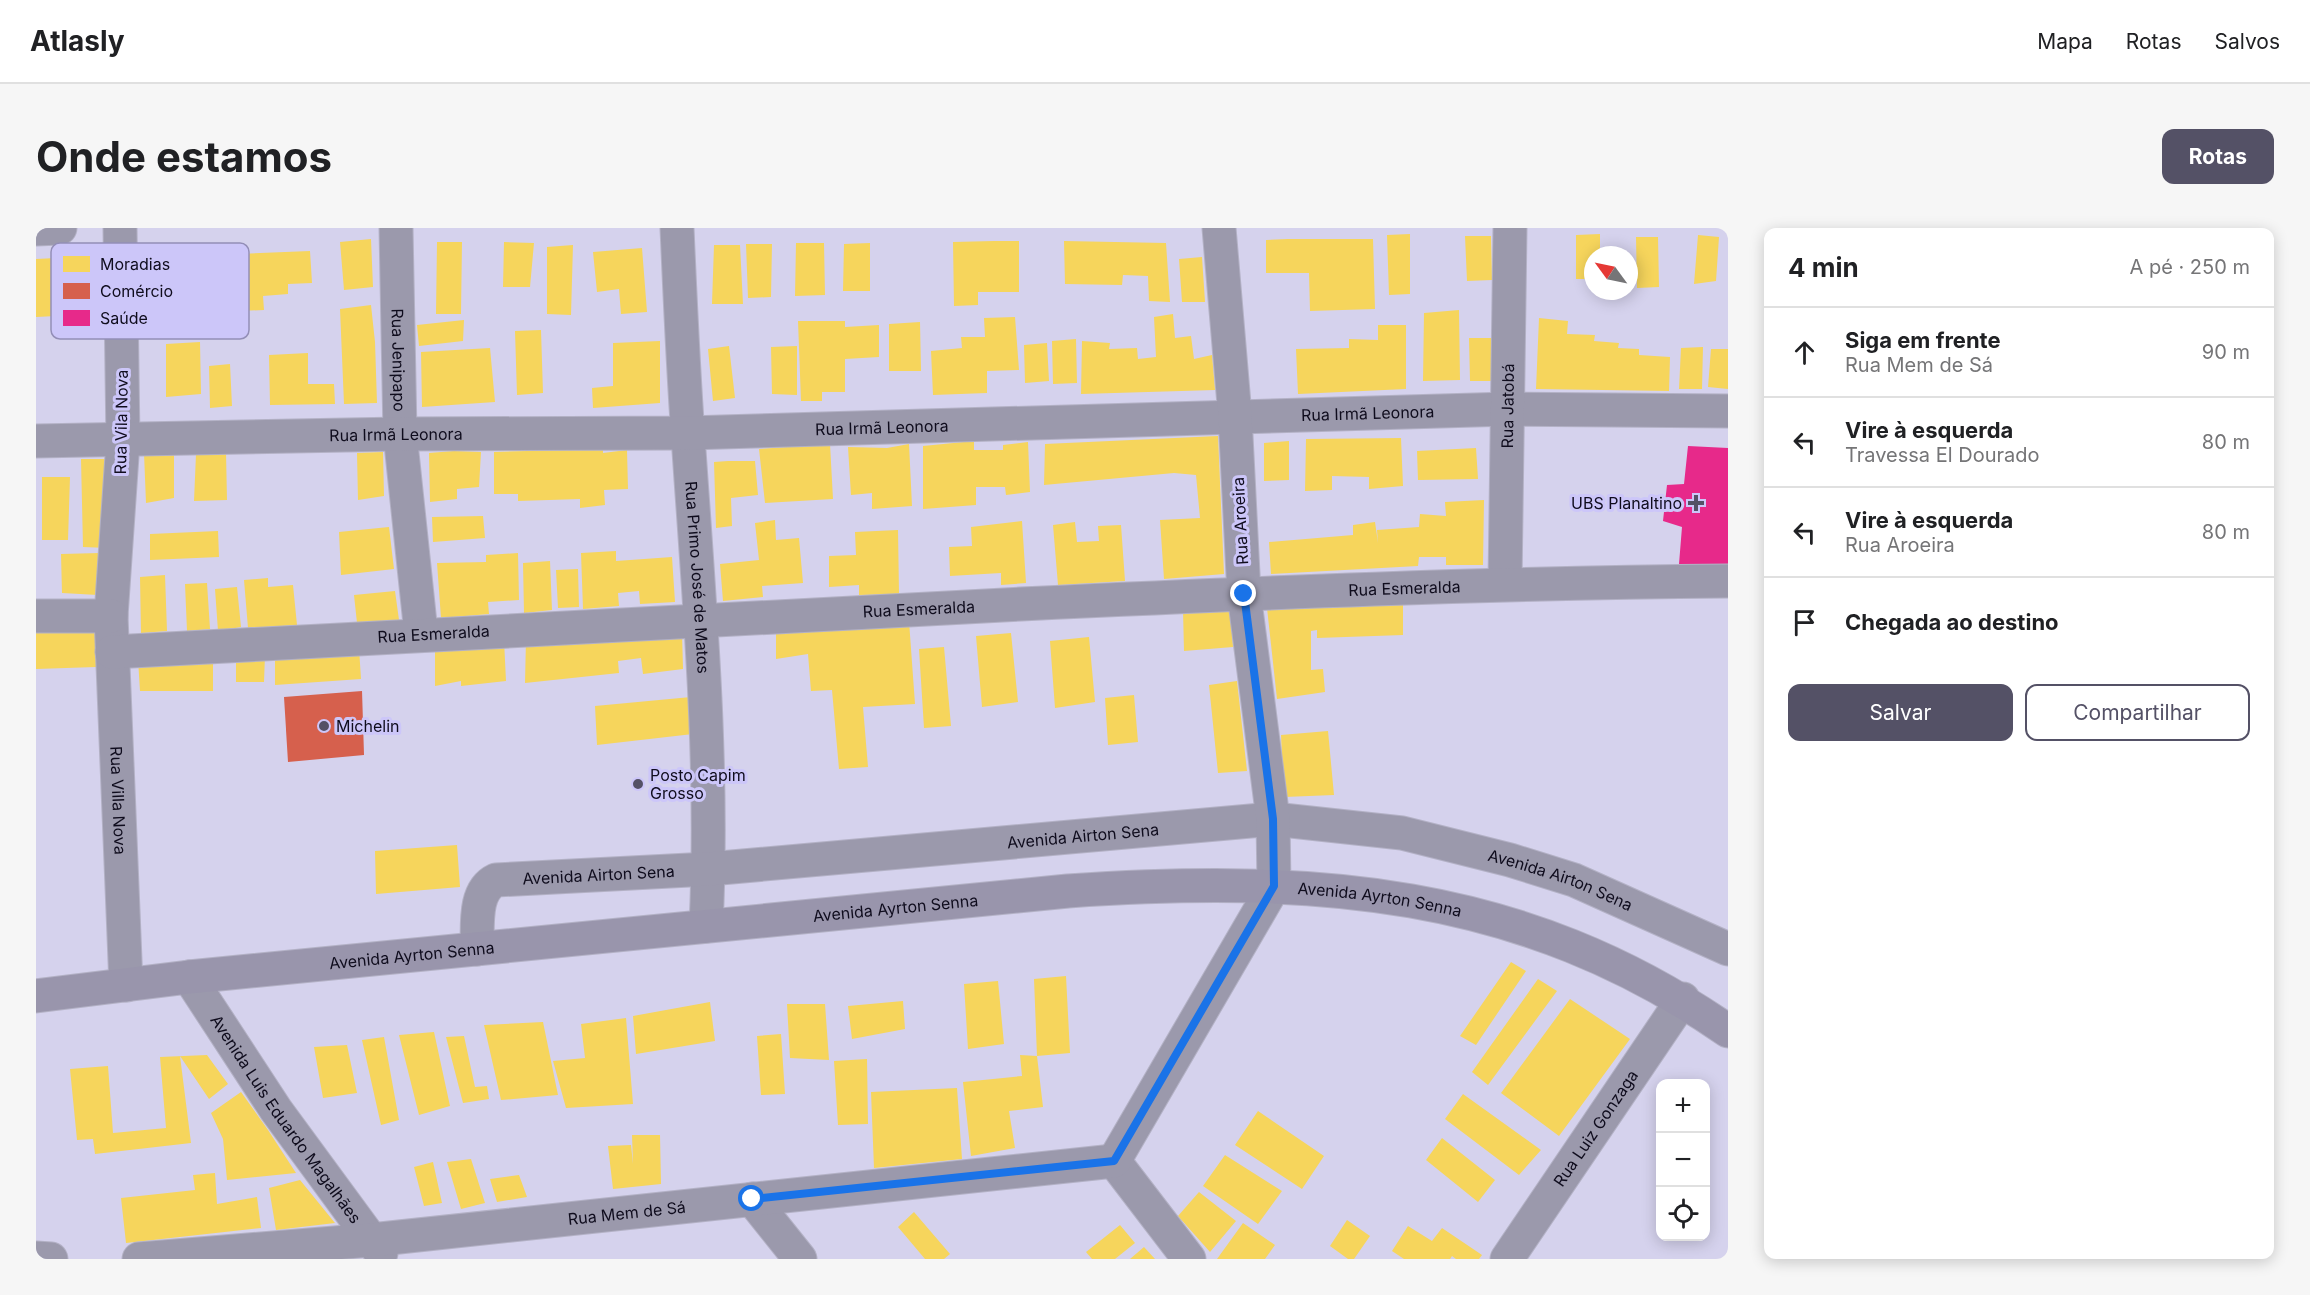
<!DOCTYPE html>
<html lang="pt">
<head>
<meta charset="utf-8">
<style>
  :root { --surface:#fff; --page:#f6f6f6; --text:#202124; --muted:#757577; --line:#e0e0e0; --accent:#545166 }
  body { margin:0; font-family:Inter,sans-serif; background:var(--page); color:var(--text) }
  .controls { position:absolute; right:18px; bottom:18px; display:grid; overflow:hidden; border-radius:12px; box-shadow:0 3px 15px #0003 }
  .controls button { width:54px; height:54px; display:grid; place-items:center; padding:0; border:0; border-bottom:2px solid var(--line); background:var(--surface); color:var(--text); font:30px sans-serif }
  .compass { position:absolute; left:1548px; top:18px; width:54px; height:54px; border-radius:50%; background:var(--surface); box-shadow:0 3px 15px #0003; rotate:303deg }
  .stop { position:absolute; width:18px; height:18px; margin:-14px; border:4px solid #1a73e8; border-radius:50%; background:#fff }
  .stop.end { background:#1a73e8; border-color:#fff; box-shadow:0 2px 6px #0008 }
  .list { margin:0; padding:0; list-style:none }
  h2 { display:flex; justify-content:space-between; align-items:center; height:78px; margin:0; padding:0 24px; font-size:26px }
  h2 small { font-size:20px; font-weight:400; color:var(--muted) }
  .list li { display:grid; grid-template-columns:39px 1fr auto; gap:18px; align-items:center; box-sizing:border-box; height:90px; padding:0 24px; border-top:2px solid var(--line) }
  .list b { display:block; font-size:22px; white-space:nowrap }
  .list p { margin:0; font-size:20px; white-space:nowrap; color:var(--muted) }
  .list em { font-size:20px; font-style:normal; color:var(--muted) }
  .actions { display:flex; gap:12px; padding:18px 24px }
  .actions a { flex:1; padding:14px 0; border:2px solid var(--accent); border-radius:12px; text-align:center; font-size:21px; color:var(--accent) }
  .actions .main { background:var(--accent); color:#fff }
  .icon { flex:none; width:33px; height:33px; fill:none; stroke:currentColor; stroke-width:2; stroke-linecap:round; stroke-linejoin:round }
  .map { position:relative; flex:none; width:1692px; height:1031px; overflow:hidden; border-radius:12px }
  header { display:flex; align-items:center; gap:36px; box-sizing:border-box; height:84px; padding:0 30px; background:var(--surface); border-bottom:2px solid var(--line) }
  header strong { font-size:28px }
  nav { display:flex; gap:33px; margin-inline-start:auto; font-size:21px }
  .intro { display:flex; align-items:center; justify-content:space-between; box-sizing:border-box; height:144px; padding:0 36px }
  h1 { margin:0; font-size:42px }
  .button { padding:15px 27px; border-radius:12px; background:var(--accent); color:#fff; font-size:21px; font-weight:700 }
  main { display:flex; gap:36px; padding:0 36px }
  aside { flex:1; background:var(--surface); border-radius:12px; box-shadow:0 3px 15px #0003 }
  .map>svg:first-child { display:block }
  .homes { fill:#f6d55c }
  .shops { fill:#d6604d }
  .health { fill:#e7298a }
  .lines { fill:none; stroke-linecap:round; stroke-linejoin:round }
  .minor-casing { stroke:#b3b1c5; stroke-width:35 }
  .highway-casing { stroke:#b3b1c5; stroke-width:35 }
  .minor { stroke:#9b99ac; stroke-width:33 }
  .highway { stroke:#9995ac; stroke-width:33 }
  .route { stroke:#1a73e8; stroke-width:8 }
  .poi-dot { fill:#545166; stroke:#ccc6f9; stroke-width:2 }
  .labels { text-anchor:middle; stroke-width:6; stroke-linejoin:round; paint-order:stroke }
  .street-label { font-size:16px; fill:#0f0c1d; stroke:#ccc6f9 }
  .poi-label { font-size:16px; fill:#0f0c1d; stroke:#ccc6f9; text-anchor:start }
  .key { fill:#ccc6f9; stroke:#938eb7; stroke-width:1.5 }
  .key-label { font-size:16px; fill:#0f0c1d }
</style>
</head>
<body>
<header>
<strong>Atlasly</strong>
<nav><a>Mapa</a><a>Rotas</a><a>Salvos</a></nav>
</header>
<div class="intro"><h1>Onde estamos</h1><a class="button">Rotas</a></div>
<main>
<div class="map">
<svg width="1692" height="1031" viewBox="0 0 1692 1031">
  <rect width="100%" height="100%" fill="#d5d2ed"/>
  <path class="homes" d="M 1374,6 L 1374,66 L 1353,67 L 1351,7 Z
    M 1564,6 L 1564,27 L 1557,27 L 1557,51 L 1540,51 L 1540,7 Z
    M 1662,7 L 1683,9 L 1680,53 L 1658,56 Z
    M 1429,8 L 1455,8 L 1456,52 L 1431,53 Z
    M 1600,9 L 1622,9 L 1623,59 L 1601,60 Z
    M 335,11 L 337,59 L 308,62 L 304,14 Z
    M 1252,11 L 1337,11 L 1339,81 L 1274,83 L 1273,45 L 1230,45 L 1230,12 Z
    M 958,13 L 983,13 L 983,64 L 942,64 L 942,77 L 918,78 L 917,14 Z
    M 1028,13 L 1130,15 L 1134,74 L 1113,73 L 1112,48 L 1087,47 L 1086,57 L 1029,56 Z
    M 401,14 L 426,14 L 425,86 L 400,86 Z
    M 468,14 L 498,15 L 494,59 L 467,59 Z
    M 760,15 L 788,15 L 789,67 L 759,68 Z
    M 834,15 L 834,63 L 807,63 L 808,16 Z
    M 710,16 L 736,16 L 735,69 L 712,70 Z
    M 537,17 L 535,87 L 511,86 L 511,19 Z
    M 678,17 L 704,17 L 707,76 L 676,76 Z
    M 606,20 L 611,84 L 585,86 L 583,61 L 561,64 L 557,24 Z
    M 274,23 L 276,55 L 252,56 L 252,66 L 227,68 L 228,82 L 202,83 L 203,26 Z
    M 1166,29 L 1169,74 L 1146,74 L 1143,31 Z
    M 20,30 L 20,88 L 0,89 L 0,31 Z
    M 335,77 L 339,114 L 341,175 L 308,176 L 304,81 Z
    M 1423,82 L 1424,152 L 1387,153 L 1388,85 Z
    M 1137,86 L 1139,110 L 1155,108 L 1158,131 L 1176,127 L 1179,162 L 1045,166 L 1046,113 L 1074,115 L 1073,121 L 1101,120 L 1102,131 L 1120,129 L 1118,89 Z
    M 979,89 L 983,142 L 951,143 L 951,165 L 897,167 L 895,123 L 926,120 L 925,109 L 949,109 L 948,90 Z
    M 1503,90 L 1532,93 L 1531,106 L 1559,107 L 1558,113 L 1583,115 L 1582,120 L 1603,121 L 1603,127 L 1634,129 L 1633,163 L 1500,161 Z
    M 428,92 L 427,113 L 383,118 L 381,97 Z
    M 762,93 L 809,93 L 809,99 L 843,97 L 843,129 L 809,131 L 809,164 L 786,164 L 786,173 L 765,173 Z
    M 884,94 L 885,143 L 853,143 L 853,96 Z
    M 1342,97 L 1370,97 L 1370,161 L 1262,166 L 1260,121 L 1313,120 L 1313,111 L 1342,112 Z
    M 505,102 L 507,165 L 481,167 L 479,103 Z
    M 1433,110 L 1457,110 L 1458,153 L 1434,153 Z
    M 1040,111 L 1041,155 L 1017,156 L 1016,113 Z
    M 624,113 L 624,175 L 557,180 L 556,160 L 577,158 L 577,115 Z
    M 164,114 L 165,166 L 130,169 L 130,116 Z
    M 1011,115 L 1013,153 L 989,155 L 988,117 Z
    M 693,118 L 699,170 L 677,173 L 672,121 Z
    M 761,118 L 761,167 L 736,166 L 735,119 Z
    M 1667,119 L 1666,161 L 1643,161 L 1645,120 Z
    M 454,120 L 459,174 L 386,179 L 385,124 Z
    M 1675,121 L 1692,121 L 1692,161 L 1672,159 Z
    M 272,125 L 272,156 L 298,156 L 299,176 L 234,177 L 233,127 Z
    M 194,136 L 196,178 L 174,180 L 173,138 Z
    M 1182,208 L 1188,346 L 1128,351 L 1124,292 L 1164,290 L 1160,247 L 1138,245 L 1008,257 L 1009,216 Z
    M 1365,210 L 1367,258 L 1333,261 L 1333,249 L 1296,248 L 1296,262 L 1269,263 L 1270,211 Z
    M 938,213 L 938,222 L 967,222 L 967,217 L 992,214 L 994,264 L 970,267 L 969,259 L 940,259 L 940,277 L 887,281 L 887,218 Z
    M 1253,213 L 1253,252 L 1228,253 L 1228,215 Z
    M 794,216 L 797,271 L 729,275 L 723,221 Z
    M 873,216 L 876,278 L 836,281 L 836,265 L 815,267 L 812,219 L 851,220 Z
    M 1440,220 L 1442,251 L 1382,252 L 1381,223 Z
    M 567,221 L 567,225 L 591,222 L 592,261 L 568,262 L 569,277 L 544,280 L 544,271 L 482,273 L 482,266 L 458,266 L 458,224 Z
    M 418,223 L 445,224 L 443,259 L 421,261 L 421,271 L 394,274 L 393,225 Z
    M 138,224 L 138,270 L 110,275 L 108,225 Z
    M 190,224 L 191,272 L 158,273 L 160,226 Z
    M 347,224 L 348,268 L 322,272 L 321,225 Z
    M 45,231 L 71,231 L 72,320 L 47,319 Z
    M 692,233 L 719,233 L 722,267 L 695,270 L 696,298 L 680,300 L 678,234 Z
    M 6,249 L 34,249 L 32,312 L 6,312 Z
    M 1448,272 L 1447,337 L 1410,337 L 1410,329 L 1383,329 L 1382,338 L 1235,346 L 1233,314 L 1317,307 L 1317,297 L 1339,294 L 1342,315 L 1341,302 L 1383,299 L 1384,286 L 1410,288 L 1409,274 Z
    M 447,288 L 449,310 L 397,314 L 396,289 Z
    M 739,292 L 740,312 L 763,310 L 767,355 L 726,358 L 727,369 L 687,373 L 684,336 L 723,332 L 719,295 Z
    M 986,293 L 990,355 L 965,357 L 965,345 L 914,348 L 913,319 L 936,318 L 935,299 Z
    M 1039,294 L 1041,314 L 1063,313 L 1062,298 L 1085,297 L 1089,353 L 1022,357 L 1017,297 Z
    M 353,299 L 358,341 L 305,347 L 303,304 Z
    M 862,302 L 863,366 L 823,367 L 823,357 L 793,359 L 793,328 L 820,327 L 819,304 Z
    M 182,303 L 183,329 L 114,332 L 114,306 Z
    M 580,323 L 580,333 L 636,329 L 639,374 L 604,376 L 603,363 L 582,365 L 583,378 L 547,381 L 545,325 Z
    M 64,325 L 62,367 L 26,365 L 25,326 Z
    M 482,325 L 483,372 L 452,374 L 453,386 L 405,390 L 401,335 L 450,334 L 450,327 Z
    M 514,333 L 516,382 L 488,385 L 487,335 Z
    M 542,341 L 543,379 L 522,380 L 520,342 Z
    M 129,347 L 131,403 L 105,405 L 104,349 Z
    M 232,350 L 232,359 L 257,357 L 261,397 L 212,400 L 208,352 Z
    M 171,355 L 174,401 L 151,403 L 149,356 Z
    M 201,359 L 205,399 L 182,403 L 179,361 Z
    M 359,363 L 363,392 L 321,395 L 318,367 Z
    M 1339,377 L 1367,377 L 1367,407 L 1281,410 L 1281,402 L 1275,403 L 1275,442 L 1287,441 L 1289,464 L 1241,471 L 1231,380 Z
    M 1194,379 L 1197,419 L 1148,423 L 1147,382 Z
    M 873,393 L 879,476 L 827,479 L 832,539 L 803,541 L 796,462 L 775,463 L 772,426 L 740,431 L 740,401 Z
    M 60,403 L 60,439 L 0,441 L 0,405 Z
    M 646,404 L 647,441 L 607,446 L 605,430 L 582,433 L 583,445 L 489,455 L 490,411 Z
    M 975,405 L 982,474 L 946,479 L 940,408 Z
    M 1053,409 L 1059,474 L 1019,480 L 1014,413 Z
    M 468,412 L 470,453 L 425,458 L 425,453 L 399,458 L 399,417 Z
    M 908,419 L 915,498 L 888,500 L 883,421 Z
    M 323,420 L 325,451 L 239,457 L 239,427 Z
    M 229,427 L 228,454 L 200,454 L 200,428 Z
    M 102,431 L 177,432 L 177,463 L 104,463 Z
    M 1201,453 L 1211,543 L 1182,545 L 1173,457 Z
    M 1098,467 L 1102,514 L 1072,517 L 1069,470 Z
    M 655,469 L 657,506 L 561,517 L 559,478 Z
    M 1292,503 L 1298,567 L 1248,569 L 1245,507 Z
    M 421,617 L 424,659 L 340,666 L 339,623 Z
    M 1475,734 L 1490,743 L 1440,817 L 1424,808 Z
    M 1030,748 L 1034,825 L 1001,828 L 998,751 Z
    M 1502,751 L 1521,763 L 1452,857 L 1436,844 Z
    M 962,753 L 968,816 L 932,821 L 928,756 Z
    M 1534,771 L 1594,811 L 1523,908 L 1465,865 Z
    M 867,773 L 869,801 L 816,811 L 812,778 Z
    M 674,774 L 679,813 L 600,826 L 597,788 Z
    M 751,776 L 789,776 L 793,832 L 754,830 Z
    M 590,790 L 597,876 L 530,880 L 517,833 L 549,830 L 545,796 Z
    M 507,794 L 522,867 L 465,872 L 448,797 Z
    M 398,804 L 414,878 L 383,887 L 363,807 Z
    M 745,806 L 749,866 L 725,867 L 721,808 Z
    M 428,808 L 439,859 L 451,858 L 453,871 L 427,875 L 410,809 Z
    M 348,809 L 363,892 L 345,897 L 326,812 Z
    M 311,817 L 321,865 L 287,870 L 278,819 Z
    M 171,827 L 192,856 L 173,871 L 144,828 L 155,915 L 59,926 L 57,911 L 41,912 L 34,841 L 72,838 L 77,905 L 130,900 L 124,829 Z
    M 984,827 L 1001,828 L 1007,879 L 973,883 L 979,920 L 935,928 L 927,854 L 986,848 Z
    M 831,831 L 832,896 L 802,897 L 798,833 Z
    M 921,860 L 926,931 L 838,940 L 835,864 Z
    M 205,864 L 232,902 L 260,945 L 191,952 L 187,911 L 175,885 Z
    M 1427,866 L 1505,922 L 1483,947 L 1409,891 Z
    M 1222,883 L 1288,928 L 1266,961 L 1199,917 Z
    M 596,907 L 624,907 L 625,956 L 577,961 L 572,918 L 595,917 L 597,936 Z
    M 1406,910 L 1459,952 L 1442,974 L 1390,932 Z
    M 1189,927 L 1246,963 L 1222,996 L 1167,958 Z
    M 435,931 L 449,975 L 425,981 L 411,934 Z
    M 397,934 L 406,975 L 388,978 L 378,939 Z
    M 179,945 L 181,976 L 221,969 L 225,1000 L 90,1015 L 85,970 L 159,962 L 157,947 Z
    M 483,947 L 491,969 L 461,974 L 454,951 Z
    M 264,952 L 299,995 L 240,1002 L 233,960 Z
    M 1163,964 L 1200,993 L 1174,1024 L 1142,988 Z
    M 878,984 L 914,1026 L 908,1031 L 889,1031 L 862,999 Z
    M 1311,992 L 1334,1008 L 1318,1031 L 1312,1031 L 1294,1018 Z
    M 1207,995 L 1239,1017 L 1229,1031 L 1181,1031 Z
    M 1084,997 L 1099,1015 L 1079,1031 L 1056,1031 L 1050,1024 Z
    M 1372,998 L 1396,1013 L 1406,1000 L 1446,1027 L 1443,1031 L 1420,1031 L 1416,1028 L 1414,1031 L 1368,1031 L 1356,1023 Z
    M 1108,1019 L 1119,1031 L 1094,1031 Z"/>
  <path class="shops" d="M 326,463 L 328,527 L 252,534 L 248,469 Z"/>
  <path class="health" d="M 1652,218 L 1692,220 L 1692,337 L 1643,336 L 1646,299 L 1627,293 L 1631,257 L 1648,256 Z"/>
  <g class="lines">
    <g class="minor-casing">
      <g id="minor">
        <path id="s1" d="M 84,0 L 87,213 L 75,388 L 90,757"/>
        <path id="s2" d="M 360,0 L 364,206 L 385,405"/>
        <path id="s3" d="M 641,0 C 644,69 647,139 652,208 C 663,371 678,535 670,698"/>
        <path d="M 0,1 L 24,0"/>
        <path id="s4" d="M 0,213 L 364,206 L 652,205 L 1473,181 L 1692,183"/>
        <path id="s5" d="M 1469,355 L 1474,0"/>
        <path d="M 0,388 L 75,388"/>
        <path id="s6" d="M 76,424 C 379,406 682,390 985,376 C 1221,365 1456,355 1692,353"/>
        <path id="s7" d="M 441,721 C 442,699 437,663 460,652 L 673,641 L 1237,591 L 1366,605 L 1474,632 L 1538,652 L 1692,721"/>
        <path id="s8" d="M 153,749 L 240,882 L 345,1025"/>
        <path d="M 1078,933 L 1238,658 L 1237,591 L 1208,366 L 1199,188 L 1183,0"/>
        <path d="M 1078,933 L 1153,1031"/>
        <path d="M 716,971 L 764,1031"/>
        <path d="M 0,1030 L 15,1031"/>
        <path id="s9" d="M 103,1031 L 335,1012 L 1078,933"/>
        <path id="s10" d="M 1471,1031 L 1647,771"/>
      </g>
    </g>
    <g class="highway-casing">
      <g id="highway">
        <path id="s11" d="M 0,768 L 153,749 L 1032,663 C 1275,647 1485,659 1692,803"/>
      </g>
    </g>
    <use href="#minor" class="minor"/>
    <use href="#highway" class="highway"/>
  </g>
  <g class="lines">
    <path class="route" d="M 716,971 L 1078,933 L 1238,658 L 1237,591 L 1208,366"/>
  </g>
  <g class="poi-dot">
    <path d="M1657 266h6v6h6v6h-6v6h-6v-6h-6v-6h6z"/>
    <circle cx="288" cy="498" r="6"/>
    <circle cx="602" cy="556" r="6"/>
  </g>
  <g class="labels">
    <g class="street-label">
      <text dy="6" stroke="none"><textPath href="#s2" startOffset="132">Rua Jenipapo</textPath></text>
      <text dy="6" stroke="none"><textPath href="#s5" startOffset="177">Rua Jatobá</textPath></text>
      <text dy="6" stroke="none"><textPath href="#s4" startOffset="1332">Rua Irmã Leonora</textPath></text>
      <text transform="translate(85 194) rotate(-89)" y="6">Rua Vila Nova</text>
      <text dy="6" stroke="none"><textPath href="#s4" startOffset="846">Rua Irmã Leonora</textPath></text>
      <text dy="6" stroke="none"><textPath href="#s4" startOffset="360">Rua Irmã Leonora</textPath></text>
      <text transform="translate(1204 293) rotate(-93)" y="6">Rua Aroeira</text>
      <text dy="6" stroke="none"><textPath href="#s3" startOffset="350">Rua Primo José de Matos</textPath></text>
      <text dy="6" stroke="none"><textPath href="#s6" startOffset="1294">Rua Esmeralda</textPath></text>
      <text dy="6" stroke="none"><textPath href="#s6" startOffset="808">Rua Esmeralda</textPath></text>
      <text dy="6" stroke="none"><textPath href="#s6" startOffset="322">Rua Esmeralda</textPath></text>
      <text dy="6" stroke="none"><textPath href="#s1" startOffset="573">Rua Villa Nova</textPath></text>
      <text dy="6" stroke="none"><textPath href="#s7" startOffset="664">Avenida Airton Sena</textPath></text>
      <text dy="6" stroke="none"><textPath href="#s7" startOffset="178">Avenida Airton Sena</textPath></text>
      <text dy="6" stroke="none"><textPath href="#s7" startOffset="1150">Avenida Airton Sena</textPath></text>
      <text dy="6" stroke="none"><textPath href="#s11" startOffset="1350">Avenida Ayrton Senna</textPath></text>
      <text dy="6" stroke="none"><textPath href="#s11" startOffset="864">Avenida Ayrton Senna</textPath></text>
      <text dy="6" stroke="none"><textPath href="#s11" startOffset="378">Avenida Ayrton Senna</textPath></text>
      <text dy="6" stroke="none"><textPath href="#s8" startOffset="172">Avenida Luis Eduardo Magalhães</textPath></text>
      <text dy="6" stroke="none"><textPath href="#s10" startOffset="158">Rua Luiz Gonzaga</textPath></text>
      <text dy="6" stroke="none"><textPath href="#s9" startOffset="490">Rua Mem de Sá</textPath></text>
    </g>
    <g class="poi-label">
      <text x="1646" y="281" text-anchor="end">UBS Planaltino</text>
      <text x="300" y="504">Michelin</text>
      <text x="614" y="553">Posto Capim<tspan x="614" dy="18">Grosso</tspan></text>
    </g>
  </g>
  <rect x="15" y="15" width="198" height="96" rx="9" class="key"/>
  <rect x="27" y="28" width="27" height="16" fill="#f6d55c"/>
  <rect x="27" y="55" width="27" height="16" fill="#d6604d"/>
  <rect x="27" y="82" width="27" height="16" fill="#e7298a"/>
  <g class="key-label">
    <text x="64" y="42">Moradias</text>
    <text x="64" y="69">Comércio</text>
    <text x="64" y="96">Saúde</text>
  </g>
</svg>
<div class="controls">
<button>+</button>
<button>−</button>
<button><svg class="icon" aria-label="locate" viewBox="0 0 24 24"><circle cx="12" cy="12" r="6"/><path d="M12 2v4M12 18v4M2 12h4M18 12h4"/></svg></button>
</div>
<svg class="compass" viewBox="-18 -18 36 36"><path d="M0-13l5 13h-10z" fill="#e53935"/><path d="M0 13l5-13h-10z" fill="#757577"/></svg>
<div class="stop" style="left:716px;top:971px"></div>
<div class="stop end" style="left:1208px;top:366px"></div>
</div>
<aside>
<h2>4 min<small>A pé · 250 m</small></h2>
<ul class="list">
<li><svg class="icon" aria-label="ahead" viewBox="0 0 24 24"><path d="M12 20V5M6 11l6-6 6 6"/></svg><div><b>Siga em frente</b><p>Rua Mem de Sá</p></div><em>90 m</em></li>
<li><svg class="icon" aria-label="left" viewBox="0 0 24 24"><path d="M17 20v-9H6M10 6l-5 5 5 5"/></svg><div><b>Vire à esquerda</b><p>Travessa El Dourado</p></div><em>80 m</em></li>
<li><svg class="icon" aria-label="left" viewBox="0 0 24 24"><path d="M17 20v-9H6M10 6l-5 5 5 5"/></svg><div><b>Vire à esquerda</b><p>Rua Aroeira</p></div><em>80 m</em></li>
<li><svg class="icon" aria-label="arrive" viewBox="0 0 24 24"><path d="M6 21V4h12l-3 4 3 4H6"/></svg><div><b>Chegada ao destino</b></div></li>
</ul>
<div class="actions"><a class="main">Salvar</a><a>Compartilhar</a></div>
</aside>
</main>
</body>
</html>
